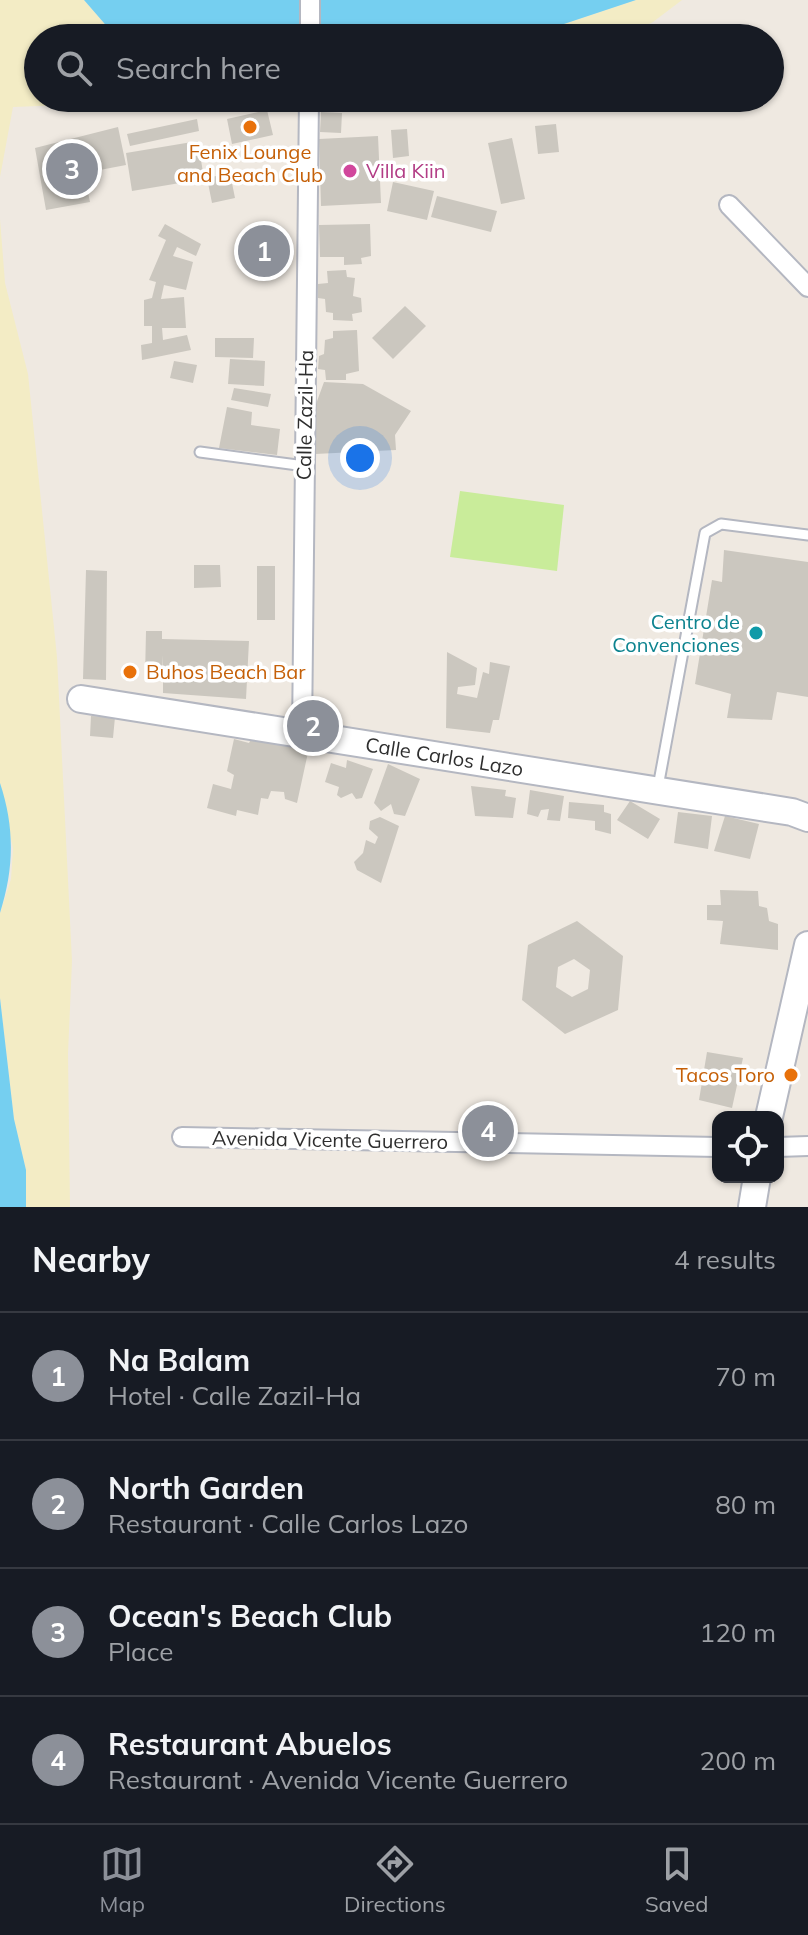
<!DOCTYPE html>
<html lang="en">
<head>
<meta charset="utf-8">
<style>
  :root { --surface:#171b24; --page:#242831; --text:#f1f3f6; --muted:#9ea1a6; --line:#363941; --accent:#8c9099 }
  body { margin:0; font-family:Mulish,sans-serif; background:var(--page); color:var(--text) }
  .controls { position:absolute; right:24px; bottom:24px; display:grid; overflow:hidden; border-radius:16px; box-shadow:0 2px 6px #0004 }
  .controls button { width:72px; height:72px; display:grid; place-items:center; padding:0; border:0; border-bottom:2px solid var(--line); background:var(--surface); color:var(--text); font:40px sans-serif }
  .you { position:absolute; left:360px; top:458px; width:28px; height:28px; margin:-20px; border:6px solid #fff; border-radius:50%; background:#1a73e8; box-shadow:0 0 0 12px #1a73e833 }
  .badge { display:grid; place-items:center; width:52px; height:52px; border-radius:50%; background:var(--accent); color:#fff; font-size:26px; font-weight:700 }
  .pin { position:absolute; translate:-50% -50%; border:4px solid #fff; box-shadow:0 2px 8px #0006 }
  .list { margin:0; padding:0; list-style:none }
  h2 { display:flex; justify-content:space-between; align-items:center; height:104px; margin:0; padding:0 32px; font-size:34px }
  h2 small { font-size:26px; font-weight:400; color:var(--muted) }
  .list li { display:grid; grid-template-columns:52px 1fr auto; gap:24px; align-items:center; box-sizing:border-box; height:128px; padding:0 32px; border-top:2px solid var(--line) }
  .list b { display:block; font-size:30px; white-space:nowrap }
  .list p { margin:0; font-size:26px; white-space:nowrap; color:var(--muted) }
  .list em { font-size:26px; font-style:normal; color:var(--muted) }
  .icon { flex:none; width:44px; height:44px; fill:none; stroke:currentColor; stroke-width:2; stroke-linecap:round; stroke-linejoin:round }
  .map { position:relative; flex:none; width:808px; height:1207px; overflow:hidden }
  .search { position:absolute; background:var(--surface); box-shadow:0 2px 6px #0004; left:24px; right:24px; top:24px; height:88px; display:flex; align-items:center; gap:20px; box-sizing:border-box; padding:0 28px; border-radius:44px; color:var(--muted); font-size:30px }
  .sheet { height:616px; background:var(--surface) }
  nav { display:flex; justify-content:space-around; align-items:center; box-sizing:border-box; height:112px; border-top:2px solid var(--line); background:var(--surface); font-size:22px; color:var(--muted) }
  nav a { display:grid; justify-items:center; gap:4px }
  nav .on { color:var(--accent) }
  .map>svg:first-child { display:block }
  .sand { fill:#f3ecc5 }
  .pitch { fill:#c9ec9a }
  .water { fill:#75cff0 }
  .building { fill:#cbc7bf; fill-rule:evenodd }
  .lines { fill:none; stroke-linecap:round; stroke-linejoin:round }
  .lane-casing { stroke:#b4b7c1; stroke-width:13 }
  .street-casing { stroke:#b4b7c1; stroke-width:22 }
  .secondary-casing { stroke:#b4b7c1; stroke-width:30 }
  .lane { stroke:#fff; stroke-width:9 }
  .street { stroke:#fff; stroke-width:18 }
  .secondary { stroke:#fff; stroke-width:26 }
  .food-dot { fill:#e8710a; stroke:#fff; stroke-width:3 }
  .hotel-dot { fill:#d1479c; stroke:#fff; stroke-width:3 }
  .culture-dot { fill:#0f9aa8; stroke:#fff; stroke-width:3 }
  .labels { text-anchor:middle; stroke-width:7; stroke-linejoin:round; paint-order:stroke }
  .food-label { font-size:20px; fill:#c56008; stroke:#fff }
  .hotel-label { font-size:20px; fill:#b23c85; stroke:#fff; text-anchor:start }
  .street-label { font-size:20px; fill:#2e2e2e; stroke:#fff }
  .culture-label { font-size:20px; fill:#0d838f; stroke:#fff; text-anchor:end }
</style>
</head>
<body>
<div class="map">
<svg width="808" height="1207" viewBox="0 0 808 1207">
  <rect width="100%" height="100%" fill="#efe9e1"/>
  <path class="sand" d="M 0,0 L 84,0 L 117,38 L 38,38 L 38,98 L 249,98 L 13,107 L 0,177 Z
    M 636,0 L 682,0 L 653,22 L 620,38 L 500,38 L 543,31 Z
    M 0,219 L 5,283 L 28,374 L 57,657 L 72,961 L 68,1054 L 70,1207 L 26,1207 L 26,1170 L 14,1119 L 0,998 L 0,913 L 11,879 L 13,849 L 0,783 Z"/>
  <path class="pitch" d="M 460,491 L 564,505 L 557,571 L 450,557 Z"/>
  <path class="water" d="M 84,0 L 636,0 L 543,31 L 500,38 L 117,38 Z
    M 0,783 C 15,828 14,869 0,913 Z
    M 0,998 L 14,1119 L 26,1170 L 26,1207 L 0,1207 Z"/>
  <path class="building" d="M 596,98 L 609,98 L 617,106 L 610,112 Z
    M 267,110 L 273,135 L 232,144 L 227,119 Z
    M 321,112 L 342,113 L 341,133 L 320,132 Z
    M 197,119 L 199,131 L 130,146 L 127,134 Z
    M 556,124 L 559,152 L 538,154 L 535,126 Z
    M 118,127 L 126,165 L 84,173 L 90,202 L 46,210 L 35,148 Z
    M 407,129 L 409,156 L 393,158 L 391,130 Z
    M 378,136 L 381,203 L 321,206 L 319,139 Z
    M 512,138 L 525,199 L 501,204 L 488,143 Z
    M 198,141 L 204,179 L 132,191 L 126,153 Z
    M 230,173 L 235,198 L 212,203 L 207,178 Z
    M 393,182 L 434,191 L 427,220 L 387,211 Z
    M 437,196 L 497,211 L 491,232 L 431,217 Z
    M 165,224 L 201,244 L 196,256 L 177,247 L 173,256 L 193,262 L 186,290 L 164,285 L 161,299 L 184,297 L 186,328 L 162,328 L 163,340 L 187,335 L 191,350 L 142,360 L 141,345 L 152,343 L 152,326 L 144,326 L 144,300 L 152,298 L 156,282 L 149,280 L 166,240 L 158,236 Z
    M 370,224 L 371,256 L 361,258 L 362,264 L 344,265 L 344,257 L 320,257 L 319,225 Z
    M 346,270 L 347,277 L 355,278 L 353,296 L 361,298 L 362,312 L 352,314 L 353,321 L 333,320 L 333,313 L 326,312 L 325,299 L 318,298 L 318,284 L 328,283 L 327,271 Z
    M 405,306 L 426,326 L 393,359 L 372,338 Z
    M 357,330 L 359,371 L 346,374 L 346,380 L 326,380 L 325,370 L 318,369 L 319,356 L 324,354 L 325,340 L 333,338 L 333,331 Z
    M 215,338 L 254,338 L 253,358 L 215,357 Z
    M 230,359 L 265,361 L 264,386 L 228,384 Z
    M 174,361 L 197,365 L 193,383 L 170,378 Z
    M 324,382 L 363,384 L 411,411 L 395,435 L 396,450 L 315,454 L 316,404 Z
    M 234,388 L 271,394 L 268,407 L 231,400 Z
    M 227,407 L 252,412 L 251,425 L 280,429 L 277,455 L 219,448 Z
    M 724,550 L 808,562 L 808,697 L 777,692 L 772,720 L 727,718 L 731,694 L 695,684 L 712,580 L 722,582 Z
    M 194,565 L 220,565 L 221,587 L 194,588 Z
    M 257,566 L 275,566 L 275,620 L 257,620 Z
    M 86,570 L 107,571 L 106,680 L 83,679 Z
    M 146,631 L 162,631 L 162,639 L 249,641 L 246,699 L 163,693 L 163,655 L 162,677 L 145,677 Z
    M 447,652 L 477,668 L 475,685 L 458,687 L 457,694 L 477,698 L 483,672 L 489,674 L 490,662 L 510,666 L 499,720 L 493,720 L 490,733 L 446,728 Z
    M 91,716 L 115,717 L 113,738 L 90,736 Z
    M 252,737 L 309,748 L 297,803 L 285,799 L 284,792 L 271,791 L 268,799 L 261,798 L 258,815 L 237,810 L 236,816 L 207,808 L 213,784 L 231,789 L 234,775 L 227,771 L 234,739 L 249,743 Z
    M 347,760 L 373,769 L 362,798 L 356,799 L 352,793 L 341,798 L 337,795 L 339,787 L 325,782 L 331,763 L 346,768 Z
    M 388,764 L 420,779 L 405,816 L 394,814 L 391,804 L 381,811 L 374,803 Z
    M 471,786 L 506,790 L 505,796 L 516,798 L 513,818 L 475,816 Z
    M 530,790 L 564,796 L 560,821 L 547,820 L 549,809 L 541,810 L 538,817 L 527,814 Z
    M 630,801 L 660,819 L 648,839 L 617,820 Z
    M 569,802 L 604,805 L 604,812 L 611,814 L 611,834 L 595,830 L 595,821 L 568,818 Z
    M 678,812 L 712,816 L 708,849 L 674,843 Z
    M 725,816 L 759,824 L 750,859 L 714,851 Z
    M 380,817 L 399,826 L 381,883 L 357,870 L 354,862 L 363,853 L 366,840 L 375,844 L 378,837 L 369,829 L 370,821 Z
    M 720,890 L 758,891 L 759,906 L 767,908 L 769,921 L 778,924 L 778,950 L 720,944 L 723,921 L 707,920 L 707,905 L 721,905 Z
    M 577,921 L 623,956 L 618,1010 L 565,1034 L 522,1000 L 528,945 ZM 574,959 L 590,970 L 588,989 L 572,997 L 556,987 L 558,967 Z
    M 707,1052 L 743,1058 L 732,1108 L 699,1100 Z"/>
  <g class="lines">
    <g class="lane-casing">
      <path id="lane" d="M 200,452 L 305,466
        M 658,787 L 705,533 L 721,524 L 808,535"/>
    </g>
    <g class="street-casing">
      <path id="street" d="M 310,0 L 310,38
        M 729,205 L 808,287
        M 302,733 L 309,98
        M 182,1137 L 718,1147
        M 778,1147 L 808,1146"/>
    </g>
    <g class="secondary-casing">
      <g id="secondary">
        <path id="s1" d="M 81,699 L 792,812 L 808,818"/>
        <path d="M 769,1117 L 808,945"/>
        <path d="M 752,1207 L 757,1177"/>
      </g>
    </g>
    <use href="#lane" class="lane"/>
    <use href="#street" class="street"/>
    <use href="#secondary" class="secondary"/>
  </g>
  <g class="food-dot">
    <circle cx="250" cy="127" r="8"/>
    <circle cx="130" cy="672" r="8"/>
    <circle cx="791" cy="1075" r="8"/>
  </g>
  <circle class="hotel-dot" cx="350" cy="171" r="8"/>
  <circle class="culture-dot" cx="756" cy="633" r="8"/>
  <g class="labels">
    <g class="food-label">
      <text x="250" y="159">Fenix Lounge<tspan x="250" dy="23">and Beach Club</tspan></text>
      <text x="146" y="679" text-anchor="start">Buhos Beach Bar</text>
      <text x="775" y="1082" text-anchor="end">Tacos Toro</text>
    </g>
    <g class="hotel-label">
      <text x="366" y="178">Villa Kiin</text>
    </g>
    <g class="street-label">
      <text transform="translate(305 415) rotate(-89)" y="7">Calle Zazil-Ha</text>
      <text dy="7" stroke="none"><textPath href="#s1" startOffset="368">Calle Carlos Lazo</textPath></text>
      <text transform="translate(330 1140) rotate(1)" y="7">Avenida Vicente Guerrero</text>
    </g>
    <g class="culture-label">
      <text x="740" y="629">Centro de<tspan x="740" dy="23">Convenciones</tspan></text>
    </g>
  </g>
</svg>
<div class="controls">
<button><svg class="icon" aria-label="locate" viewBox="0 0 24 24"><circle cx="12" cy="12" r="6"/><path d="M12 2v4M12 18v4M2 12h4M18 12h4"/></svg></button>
</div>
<div class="you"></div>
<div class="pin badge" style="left:264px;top:251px">1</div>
<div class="pin badge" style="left:313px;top:726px">2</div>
<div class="pin badge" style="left:72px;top:169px">3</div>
<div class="pin badge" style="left:488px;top:1131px">4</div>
<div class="search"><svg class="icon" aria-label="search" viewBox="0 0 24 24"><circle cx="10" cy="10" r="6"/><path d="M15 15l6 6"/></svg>Search here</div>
</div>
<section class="sheet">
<h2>Nearby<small>4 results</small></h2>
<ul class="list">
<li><span class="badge">1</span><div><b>Na Balam</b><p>Hotel · Calle Zazil-Ha</p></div><em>70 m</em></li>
<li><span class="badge">2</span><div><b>North Garden</b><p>Restaurant · Calle Carlos Lazo</p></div><em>80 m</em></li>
<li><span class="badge">3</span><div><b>Ocean's Beach Club</b><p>Place</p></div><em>120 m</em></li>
<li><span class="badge">4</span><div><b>Restaurant Abuelos</b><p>Restaurant · Avenida Vicente Guerrero</p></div><em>200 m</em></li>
</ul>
</section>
<nav>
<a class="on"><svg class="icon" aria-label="map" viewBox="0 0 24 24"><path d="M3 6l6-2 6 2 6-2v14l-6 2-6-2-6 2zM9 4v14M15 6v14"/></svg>Map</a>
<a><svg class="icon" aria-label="directions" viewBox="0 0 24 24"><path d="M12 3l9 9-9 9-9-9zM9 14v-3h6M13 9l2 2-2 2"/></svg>Directions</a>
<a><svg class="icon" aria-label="saved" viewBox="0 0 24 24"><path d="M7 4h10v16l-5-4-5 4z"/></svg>Saved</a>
</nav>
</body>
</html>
